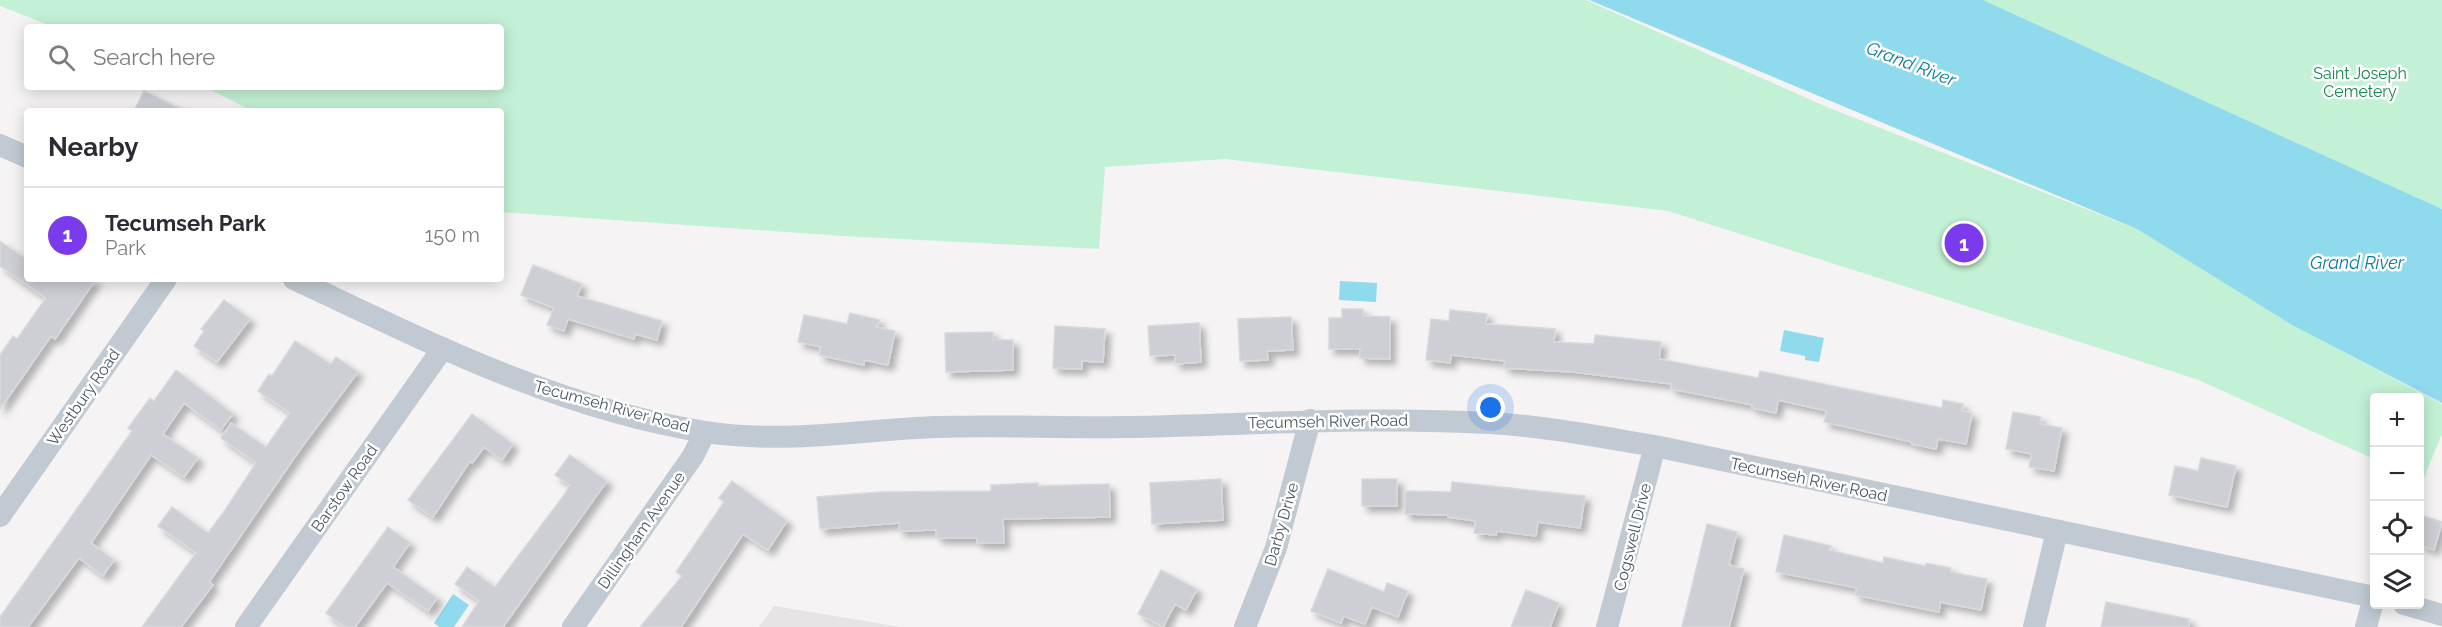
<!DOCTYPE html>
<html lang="en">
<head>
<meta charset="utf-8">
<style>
  :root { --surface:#fff; --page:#f7f7f7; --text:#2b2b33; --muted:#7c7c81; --line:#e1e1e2; --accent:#7c3aed }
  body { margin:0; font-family:Raleway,sans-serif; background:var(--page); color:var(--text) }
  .controls { position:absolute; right:18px; bottom:18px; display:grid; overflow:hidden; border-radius:6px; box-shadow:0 3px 15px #0003 }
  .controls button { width:54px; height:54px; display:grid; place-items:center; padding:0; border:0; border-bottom:2px solid var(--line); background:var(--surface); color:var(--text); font:30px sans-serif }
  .you { position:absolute; left:1491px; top:408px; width:21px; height:21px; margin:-15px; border:4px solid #fff; border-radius:50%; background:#1a73e8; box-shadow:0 0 0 9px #1a73e833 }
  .badge { display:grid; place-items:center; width:39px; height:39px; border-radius:50%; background:var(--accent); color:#fff; font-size:20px; font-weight:700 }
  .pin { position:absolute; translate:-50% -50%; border:3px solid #fff; box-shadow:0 2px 6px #0006 }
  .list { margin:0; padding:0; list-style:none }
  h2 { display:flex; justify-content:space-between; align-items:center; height:78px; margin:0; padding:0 24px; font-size:26px }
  h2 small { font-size:20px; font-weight:400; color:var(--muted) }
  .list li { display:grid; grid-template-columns:39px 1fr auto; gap:18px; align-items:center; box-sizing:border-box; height:96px; padding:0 24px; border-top:2px solid var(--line) }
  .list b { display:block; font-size:22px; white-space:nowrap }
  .list p { margin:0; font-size:20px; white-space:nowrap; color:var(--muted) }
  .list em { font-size:20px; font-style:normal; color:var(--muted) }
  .icon { flex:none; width:33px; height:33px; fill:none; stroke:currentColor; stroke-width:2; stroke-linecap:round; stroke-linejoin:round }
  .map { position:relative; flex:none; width:2442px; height:627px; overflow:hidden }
  .search { position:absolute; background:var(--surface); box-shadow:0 3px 15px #0003; left:24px; top:24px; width:480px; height:66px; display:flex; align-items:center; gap:15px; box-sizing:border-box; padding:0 21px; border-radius:6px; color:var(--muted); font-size:22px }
  .panel { position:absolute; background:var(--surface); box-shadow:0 3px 15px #0003; left:24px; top:108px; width:480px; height:174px; border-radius:6px }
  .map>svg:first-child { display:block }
  .education { fill:#e6e4e5 }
  .green { fill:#c3f1d5 }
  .water { fill:#90daee }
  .building { fill:#cdcfd5; stroke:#d7d9de; stroke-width:1.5; filter:url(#shadow) }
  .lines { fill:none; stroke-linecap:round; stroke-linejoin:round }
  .street { stroke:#c1cad2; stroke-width:22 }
  .labels { text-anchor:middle; stroke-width:5; stroke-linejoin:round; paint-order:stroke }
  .park-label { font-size:16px; fill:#17864f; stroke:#fff }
  .street-label { font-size:16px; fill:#4a5661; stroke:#fff }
  .water-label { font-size:18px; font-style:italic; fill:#0c7c9b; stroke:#fff }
</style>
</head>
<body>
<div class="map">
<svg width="2442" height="627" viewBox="0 0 2442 627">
  <defs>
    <filter id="shadow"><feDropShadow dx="5.5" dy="5.5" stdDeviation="3" flood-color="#0004"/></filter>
  </defs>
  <rect width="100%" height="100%" fill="#f5f3f3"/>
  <path class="education" d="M 774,606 L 901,627 L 759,627 Z"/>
  <path class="green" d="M 0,0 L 1586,0 L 1827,107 L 2137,229 L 2292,325 L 2442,404 L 2442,434 L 2423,480 L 2420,479 L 2420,398 L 2374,398 L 2374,459 L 2196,379 L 1668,211 L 1225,159 L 1105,167 L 1099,249 L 843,236 L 501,212 L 501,111 L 252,111 L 205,87 L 501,87 L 501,27 L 54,27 L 0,6 Z
    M 1983,0 L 2442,0 L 2442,209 Z"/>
  <path class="water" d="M 1589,0 L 1983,0 L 2442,209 L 2442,403 L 2292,325 L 2137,229 Z
    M 1340,281 L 1377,283 L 1376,302 L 1339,300 Z
    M 1784,330 L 1824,338 L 1819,362 L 1805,360 L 1805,356 L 1780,351 Z
    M 453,594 L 469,605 L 454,627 L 439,627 L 434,623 Z"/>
  <path class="building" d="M 144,91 L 185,111 L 134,111 Z
    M 0,241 L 27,260 L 27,279 L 96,279 L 55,339 L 51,336 L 0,409 L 0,355 L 13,336 L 17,339 L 46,298 L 0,266 Z
    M 533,265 L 582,284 L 577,296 L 662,321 L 657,340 L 635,334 L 634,339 L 568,319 L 564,331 L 547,325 L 554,308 L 521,295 Z
    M 224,300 L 250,319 L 217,362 L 194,346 L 204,331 L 201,329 Z
    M 1342,309 L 1363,309 L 1363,316 L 1390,317 L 1390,359 L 1360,358 L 1360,349 L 1329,349 L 1329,318 L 1342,318 Z
    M 1450,310 L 1487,314 L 1486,324 L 1555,329 L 1554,342 L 1594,344 L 1595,335 L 1661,342 L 1659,359 L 1758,378 L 1760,371 L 1942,408 L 1943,400 L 1963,404 L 1962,411 L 1972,413 L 1966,444 L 1938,439 L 1936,449 L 1912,444 L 1912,442 L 1824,422 L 1827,411 L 1778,400 L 1776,413 L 1752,408 L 1753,405 L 1671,389 L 1672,384 L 1573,372 L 1504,368 L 1505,361 L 1451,355 L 1450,363 L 1426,360 L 1431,319 L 1449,321 Z
    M 850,313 L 880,320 L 876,327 L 895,331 L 888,365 L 864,360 L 864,365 L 819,355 L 821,347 L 798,342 L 804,315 L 847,324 Z
    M 1291,317 L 1293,350 L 1267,351 L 1268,360 L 1240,361 L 1238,319 Z
    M 1199,323 L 1201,362 L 1175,364 L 1175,355 L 1150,356 L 1148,326 Z
    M 1055,326 L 1105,329 L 1103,362 L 1082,361 L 1082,369 L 1053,368 Z
    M 993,332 L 993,340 L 1013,340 L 1013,370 L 946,372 L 945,333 Z
    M 295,341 L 331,364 L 336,357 L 358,372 L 301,448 L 209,582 L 213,585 L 181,627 L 142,627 L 196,553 L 158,526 L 172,507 L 208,533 L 223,513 L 256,463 L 221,438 L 231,423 L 266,447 L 290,413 L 258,391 L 269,374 L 272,376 Z
    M 176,370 L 233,414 L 221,430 L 184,403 L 163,434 L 198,458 L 184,477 L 151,455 L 91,543 L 114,560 L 103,576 L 79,558 L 28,627 L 0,627 L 0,617 L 132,431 L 128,428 L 150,398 L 154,401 Z
    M 2013,412 L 2041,417 L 2040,424 L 2062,428 L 2054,471 L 2029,467 L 2032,454 L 2006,449 Z
    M 472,414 L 513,444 L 502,460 L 484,447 L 472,463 L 470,461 L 433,517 L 408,500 Z
    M 570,455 L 607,481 L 503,627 L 462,627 L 479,601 L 455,584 L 467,567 L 495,587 L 564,495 L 570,485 L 555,475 Z
    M 2201,458 L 2236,466 L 2227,507 L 2169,495 L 2175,466 L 2198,471 Z
    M 1221,479 L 1223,520 L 1152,524 L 1150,483 Z
    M 1362,479 L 1397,479 L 1397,506 L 1362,506 Z
    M 732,481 L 787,521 L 768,550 L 743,534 L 681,627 L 640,627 L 682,576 L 676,572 L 724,502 L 719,498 Z
    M 1452,482 L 1585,496 L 1580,528 L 1538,522 L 1536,536 L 1497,531 L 1496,535 L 1474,533 L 1476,521 L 1448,517 L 1448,515 L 1405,514 L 1405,491 L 1451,492 Z
    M 1038,483 L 1038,486 L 1109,484 L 1110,517 L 1003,519 L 1004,543 L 977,543 L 977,538 L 937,538 L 936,530 L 899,531 L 899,523 L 820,529 L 817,497 L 881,492 L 991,491 L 991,485 Z
    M 2420,515 L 2442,522 L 2434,550 L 2420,545 Z
    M 1707,524 L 1737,532 L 1729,565 L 1744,569 L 1729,627 L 1682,627 Z
    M 388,527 L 410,543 L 393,567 L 437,598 L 428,611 L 387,583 L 355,627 L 345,627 L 326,613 Z
    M 1784,535 L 1831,546 L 1829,550 L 1883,563 L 1884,557 L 1925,566 L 1926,563 L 1951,568 L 1950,572 L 1987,579 L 1981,610 L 1940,602 L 1939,612 L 1855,595 L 1857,588 L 1776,572 Z
    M 1328,569 L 1384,592 L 1387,583 L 1408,591 L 1398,617 L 1372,607 L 1365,624 L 1344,616 L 1341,623 L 1311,611 Z
    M 1161,570 L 1197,589 L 1186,610 L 1175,604 L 1163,627 L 1138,614 Z
    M 1526,590 L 1559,603 L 1550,627 L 1511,627 Z
    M 2106,602 L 2189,619 L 2189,627 L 2101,627 Z"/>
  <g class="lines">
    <path class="street" d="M 0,145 L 27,157
      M 294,279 C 426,341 559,409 706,432 C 785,444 858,430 936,427 C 999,425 1062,428 1125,427 C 1246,425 1367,416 1489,423 C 1544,426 1600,437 1655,446 L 2374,597
      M 0,516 L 166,279
      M 2404,604 L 2442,615
      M 246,627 L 443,348
      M 573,627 L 693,456 L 705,432
      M 1245,627 L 1276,548 L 1310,420
      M 1607,627 L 1655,446
      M 2034,627 L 2057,531
      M 2366,627 L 2374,597"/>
  </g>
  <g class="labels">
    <g class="park-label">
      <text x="2360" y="79">Saint Joseph<tspan x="2360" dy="18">Cemetery</tspan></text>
    </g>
    <g class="street-label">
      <text transform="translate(83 397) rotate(-55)" y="6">Westbury Road</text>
      <text transform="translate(612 406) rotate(15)" y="6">Tecumseh River Road</text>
      <text transform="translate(1328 421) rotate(-1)" y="6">Tecumseh River Road</text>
      <text transform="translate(1809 479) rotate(12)" y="6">Tecumseh River Road</text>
      <text transform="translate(344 488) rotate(-55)" y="6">Barstow Road</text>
      <text transform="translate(1281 524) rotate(-74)" y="6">Darby Drive</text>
      <text transform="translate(641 530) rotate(-55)" y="6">Dillingham Avenue</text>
      <text transform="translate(1632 537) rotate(-76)" y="6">Cogswell Drive</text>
    </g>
    <g class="water-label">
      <text transform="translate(1911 64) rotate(21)" y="6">Grand River</text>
      <text x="2357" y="269">Grand River</text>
    </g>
  </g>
</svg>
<div class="controls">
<button>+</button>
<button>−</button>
<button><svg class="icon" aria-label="locate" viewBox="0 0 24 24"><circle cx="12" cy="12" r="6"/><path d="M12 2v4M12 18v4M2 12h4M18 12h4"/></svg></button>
<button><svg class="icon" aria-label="layers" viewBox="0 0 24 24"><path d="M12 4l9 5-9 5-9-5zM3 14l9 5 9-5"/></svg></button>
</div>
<div class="you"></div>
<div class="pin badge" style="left:1964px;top:243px">1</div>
<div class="search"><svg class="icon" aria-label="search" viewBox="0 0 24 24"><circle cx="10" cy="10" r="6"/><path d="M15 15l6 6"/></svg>Search here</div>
<section class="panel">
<h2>Nearby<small></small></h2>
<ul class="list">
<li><span class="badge">1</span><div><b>Tecumseh Park</b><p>Park</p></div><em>150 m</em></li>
</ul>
</section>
</div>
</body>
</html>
